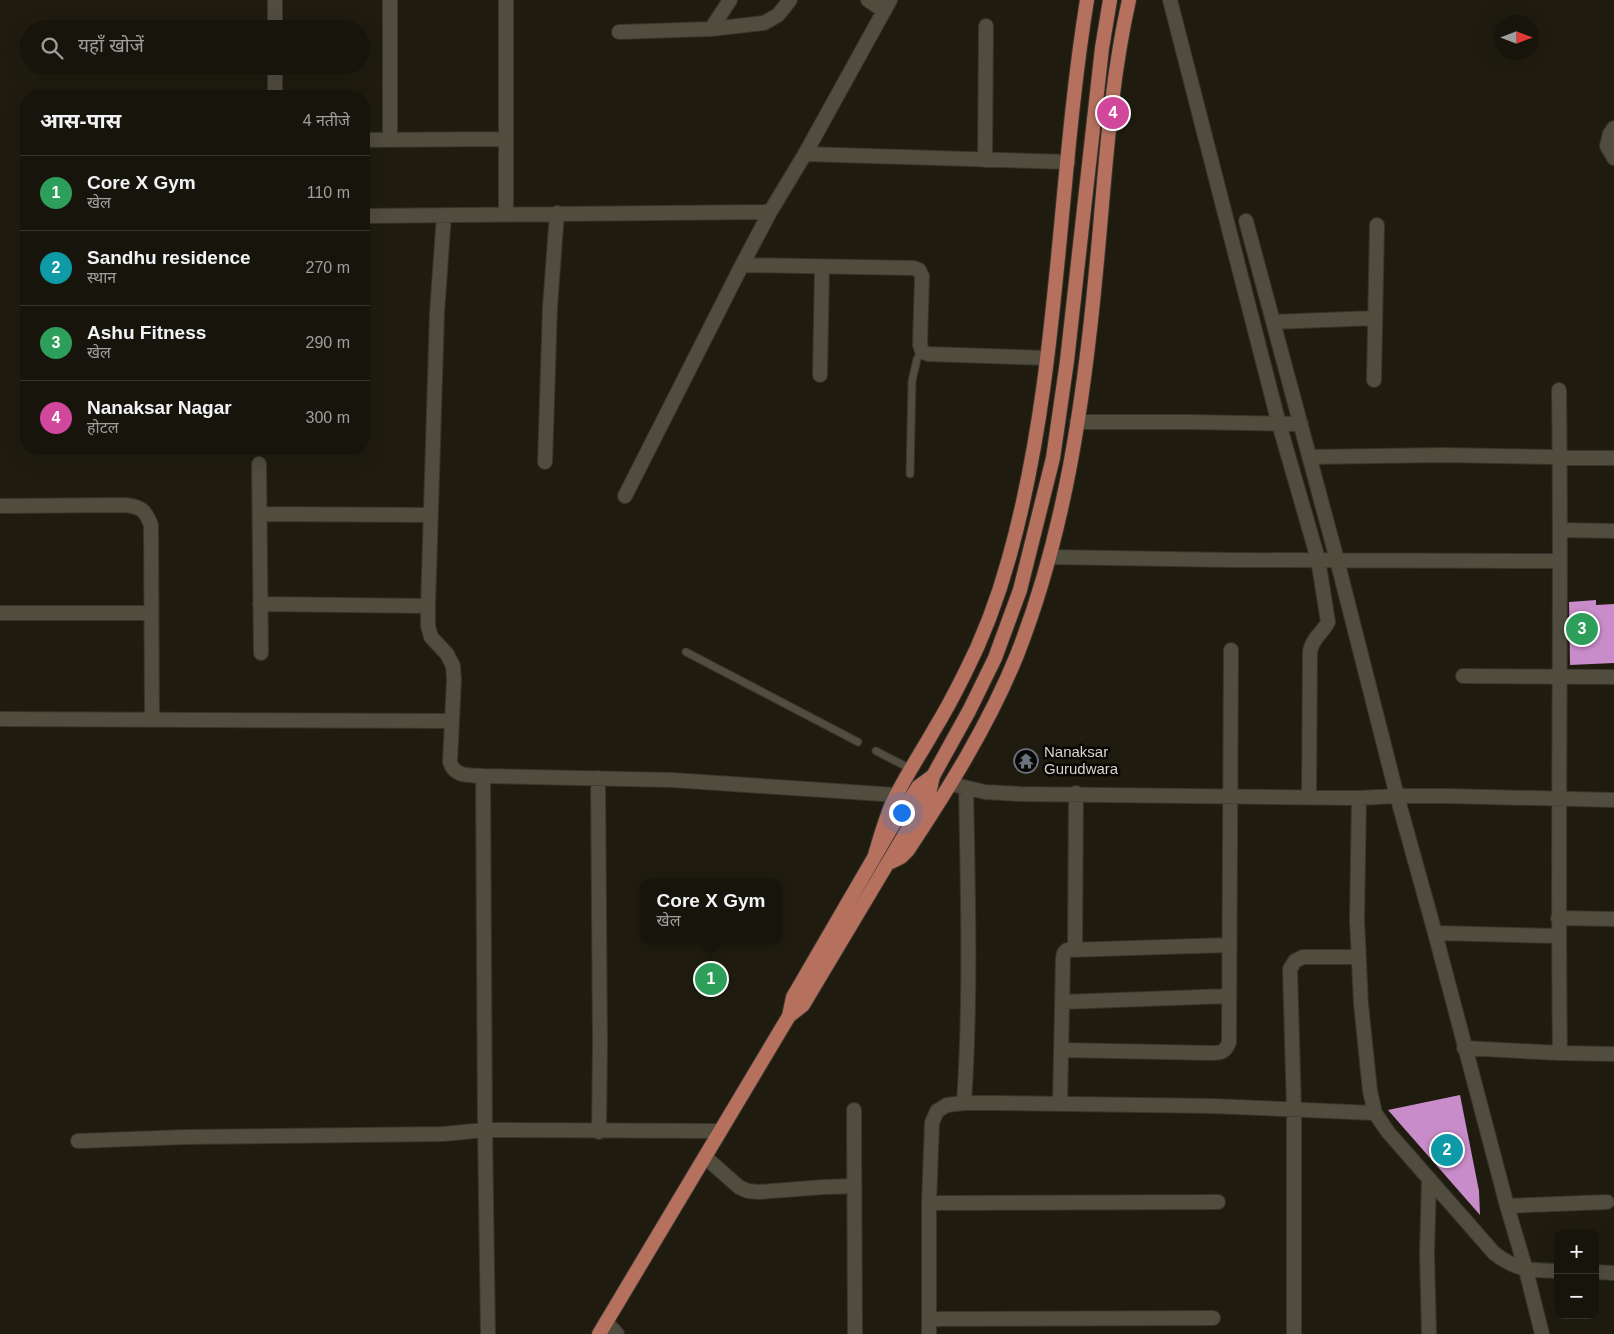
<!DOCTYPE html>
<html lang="hi">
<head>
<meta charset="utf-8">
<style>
  :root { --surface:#17150b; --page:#242219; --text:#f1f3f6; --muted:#9e9f9d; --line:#36342c; --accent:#8fb8fd }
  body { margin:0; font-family:Helvetica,"Noto Sans Devanagari",sans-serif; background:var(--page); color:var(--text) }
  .controls { position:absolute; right:15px; bottom:15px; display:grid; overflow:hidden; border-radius:10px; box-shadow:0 5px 20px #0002 }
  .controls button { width:45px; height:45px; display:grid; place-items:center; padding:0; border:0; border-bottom:1px solid var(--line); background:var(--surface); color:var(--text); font:25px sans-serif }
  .compass { position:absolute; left:1494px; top:15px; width:45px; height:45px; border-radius:50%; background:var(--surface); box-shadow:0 5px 20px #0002; rotate:90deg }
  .you { position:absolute; left:901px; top:812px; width:18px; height:18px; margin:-12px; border:4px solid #fff; border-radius:50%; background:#1a73e8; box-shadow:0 0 0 8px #1a73e833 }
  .badge { display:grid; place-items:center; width:32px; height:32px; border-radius:50%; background:var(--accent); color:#fff; font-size:16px; font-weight:700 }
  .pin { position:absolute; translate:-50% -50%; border:2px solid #fff; box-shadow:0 1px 5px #0006 }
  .popup { position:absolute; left:640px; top:879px; width:142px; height:65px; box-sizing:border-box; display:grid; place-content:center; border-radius:10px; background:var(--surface); filter:drop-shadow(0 1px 4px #0005); font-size:16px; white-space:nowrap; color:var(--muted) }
  .popup b { font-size:19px; color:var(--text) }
  .popup::after { content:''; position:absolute; left:50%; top:100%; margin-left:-10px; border:10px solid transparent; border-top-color:var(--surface) }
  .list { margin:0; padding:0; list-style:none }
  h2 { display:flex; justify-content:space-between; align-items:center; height:65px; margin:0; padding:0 20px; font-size:21px }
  h2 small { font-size:16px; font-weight:400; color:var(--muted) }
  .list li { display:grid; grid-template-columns:32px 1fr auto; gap:15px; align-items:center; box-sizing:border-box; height:75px; padding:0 20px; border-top:1px solid var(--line) }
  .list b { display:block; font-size:19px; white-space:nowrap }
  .list p { margin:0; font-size:16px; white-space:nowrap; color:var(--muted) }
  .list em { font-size:16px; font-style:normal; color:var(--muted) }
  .icon { flex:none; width:28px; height:28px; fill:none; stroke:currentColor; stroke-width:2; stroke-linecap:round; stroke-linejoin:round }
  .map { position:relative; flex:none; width:1614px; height:1334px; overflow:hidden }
  .search { position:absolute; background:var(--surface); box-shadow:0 5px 20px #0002; left:20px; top:20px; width:350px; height:55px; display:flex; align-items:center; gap:12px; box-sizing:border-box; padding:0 18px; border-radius:28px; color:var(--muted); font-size:19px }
  .panel { position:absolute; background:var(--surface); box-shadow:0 5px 20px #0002; left:20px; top:90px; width:350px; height:365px; border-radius:20px }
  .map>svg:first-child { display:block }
  .building { fill:#c98cca }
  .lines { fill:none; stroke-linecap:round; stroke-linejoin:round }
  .service-casing { stroke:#36342e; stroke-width:9 }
  .minor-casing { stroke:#36342e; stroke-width:16 }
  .primary-casing { stroke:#36342e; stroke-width:16 }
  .service { stroke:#504c3e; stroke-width:7 }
  .minor { stroke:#504c3e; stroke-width:14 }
  .primary { stroke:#b5715e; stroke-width:14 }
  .labels { text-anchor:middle; stroke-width:5; stroke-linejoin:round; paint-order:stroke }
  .poi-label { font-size:15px; fill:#d7d5cd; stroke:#070603; text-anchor:start }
</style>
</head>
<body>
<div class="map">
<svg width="1614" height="1334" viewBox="0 0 1614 1334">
  <rect width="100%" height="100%" fill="#1f1c0f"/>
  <path class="building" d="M 1596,600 L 1596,605 L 1614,604 L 1614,663 L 1570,665 L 1569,602 Z
    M 1460,1095 L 1479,1191 L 1480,1215 L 1388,1110 Z"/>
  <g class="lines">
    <g class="service-casing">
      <path id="service" d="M 910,474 L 912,381 L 917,359 L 922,351
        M 686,652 L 858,742
        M 876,751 L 911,769"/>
    </g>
    <g class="minor-casing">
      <path id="minor" d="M 390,0 L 390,140
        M 868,0 L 884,11
        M 1170,0 L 1279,424 L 1318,559 L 1328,622 C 1322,634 1313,637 1310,651 L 1309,797
        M 275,29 L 275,0
        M 711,29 L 730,0
        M 619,32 L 711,29 L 764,23 L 778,15 L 790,0
        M 275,96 L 275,66
        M 1614,128 L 1610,134 L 1607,146 L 1614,158
        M 364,140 L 506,139
        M 805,154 L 1068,162
        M 985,160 L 986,26
        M 506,214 L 506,0
        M 444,215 L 437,313 L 428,606 L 428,626 L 431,637 L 447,654 L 453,666 L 454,680 L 450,762 C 454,777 469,775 483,776 L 672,780 L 897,795
        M 364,216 L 770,212
        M 1246,221 L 1337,560 L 1397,796 L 1435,933 L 1507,1206 L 1526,1270 L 1542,1334
        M 742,265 L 914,268 L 919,270 L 922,276 L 920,345 L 922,351 L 928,354 L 1047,358
        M 1273,322 L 1375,318
        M 820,375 L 822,268
        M 1374,380 L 1377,225
        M 1077,422 L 1189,422 L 1301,424
        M 1309,457 L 1444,455 L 1614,458
        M 545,462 L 550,307 L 557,213
        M 259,464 L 261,653
        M 625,496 L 742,265 L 770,212 L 805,154 L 890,0
        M 0,506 L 125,505 C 142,507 145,510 151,525 L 152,719
        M 260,514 L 431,515
        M 1560,530 L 1614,531
        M 1050,557 L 1231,560 L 1560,561
        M 260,604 L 428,606
        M 0,613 L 151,613
        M 1463,676 L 1614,677
        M 0,719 L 451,721
        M 483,776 L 485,1130 L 488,1334
        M 598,778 L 600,1044 L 599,1132
        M 951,784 L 985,792 L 1020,794 L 1359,798 L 1397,796 L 1448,796 L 1614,800
        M 1359,798 L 1357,920 L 1361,1004 L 1370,1091 L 1375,1113 L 1388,1132 L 1494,1253 C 1517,1271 1530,1270 1558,1271
        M 1558,918 L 1614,919
        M 1435,933 L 1558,936
        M 1075,948 L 1076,793
        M 1062,1002 L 1229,996
        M 1464,1048 L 1560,1053 C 1557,832 1562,611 1559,390
        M 1062,1050 L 1212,1053 C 1222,1053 1226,1051 1229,1042 L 1231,650
        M 1560,1053 L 1614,1054
        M 964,1103 C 971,998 968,893 966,788
        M 1060,1104 L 1063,958 L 1064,953 L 1067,950 L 1229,945
        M 854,1110 L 855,1334
        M 78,1141 L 185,1137 L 443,1134 L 485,1130 L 720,1131
        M 705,1157 L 739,1187 L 748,1191 L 759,1192 L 824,1187 L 854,1186
        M 929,1203 L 1218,1202
        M 1507,1206 L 1607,1202
        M 1595,1272 L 1614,1273
        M 929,1319 L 1213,1318
        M 606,1322 L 617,1334
        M 929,1334 L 929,1203 L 932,1123 L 937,1111 L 947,1105 L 964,1103 L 996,1103 L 1212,1106 L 1375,1113
        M 1294,1334 L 1294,1110 L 1290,969 L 1295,961 L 1303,957 L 1358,957
        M 1429,1334 L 1427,1254 L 1429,1180"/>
    </g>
    <g class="primary-casing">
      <path id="primary" d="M 875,855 C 880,838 885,820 892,804 C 904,778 920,755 934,730 C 945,712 955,693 964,675 C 983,638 998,598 1009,558 C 1060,376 1057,185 1087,0
        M 891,862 L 901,857 L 908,850 C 949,788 989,724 1017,655 C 1065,533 1084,400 1096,271 C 1105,180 1109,89 1129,0
        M 789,1016 L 793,997 L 893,825 L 918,787 L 933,776
        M 599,1334 L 789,1016 L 803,1005 L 929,794 L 933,776 L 969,711 L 995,658 L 1020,590 L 1053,458 L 1067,361 L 1102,48 L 1110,0"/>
    </g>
    <use href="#service" class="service"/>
    <use href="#minor" class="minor"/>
    <use href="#primary" class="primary"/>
  </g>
  <defs>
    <g id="temple-ring" transform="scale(1.25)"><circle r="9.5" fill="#070603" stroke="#6b7280" stroke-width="1.5"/><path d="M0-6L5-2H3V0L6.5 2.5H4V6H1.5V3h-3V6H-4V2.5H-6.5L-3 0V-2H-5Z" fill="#6b7280"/></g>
  </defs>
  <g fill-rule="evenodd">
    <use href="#temple-ring" x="1026" y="761"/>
  </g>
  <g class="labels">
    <g class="poi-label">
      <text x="1044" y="757">Nanaksar<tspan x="1044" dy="17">Gurudwara</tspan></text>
    </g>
  </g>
</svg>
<div class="controls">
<button>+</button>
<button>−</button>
</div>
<svg class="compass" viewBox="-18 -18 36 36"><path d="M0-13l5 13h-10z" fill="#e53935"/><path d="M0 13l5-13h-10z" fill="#9e9f9d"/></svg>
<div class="you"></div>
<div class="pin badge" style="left:711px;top:979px;background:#2e9e5b">1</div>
<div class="popup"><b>Core X Gym</b>खेल</div>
<div class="pin badge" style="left:1447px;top:1150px;background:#0f9aa8">2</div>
<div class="pin badge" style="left:1582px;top:629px;background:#2e9e5b">3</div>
<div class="pin badge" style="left:1113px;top:113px;background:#d1479c">4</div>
<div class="search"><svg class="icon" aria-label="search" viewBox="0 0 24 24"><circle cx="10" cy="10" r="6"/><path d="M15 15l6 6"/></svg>यहाँ खोजें</div>
<section class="panel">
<h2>आस-पास<small>4 नतीजे</small></h2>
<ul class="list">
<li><span class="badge" style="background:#2e9e5b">1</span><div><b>Core X Gym</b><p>खेल</p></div><em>110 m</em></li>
<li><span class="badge" style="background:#0f9aa8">2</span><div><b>Sandhu residence</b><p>स्थान</p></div><em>270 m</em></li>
<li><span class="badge" style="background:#2e9e5b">3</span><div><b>Ashu Fitness</b><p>खेल</p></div><em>290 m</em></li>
<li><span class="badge" style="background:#d1479c">4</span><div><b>Nanaksar Nagar</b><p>होटल</p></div><em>300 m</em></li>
</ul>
</section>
</div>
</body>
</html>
